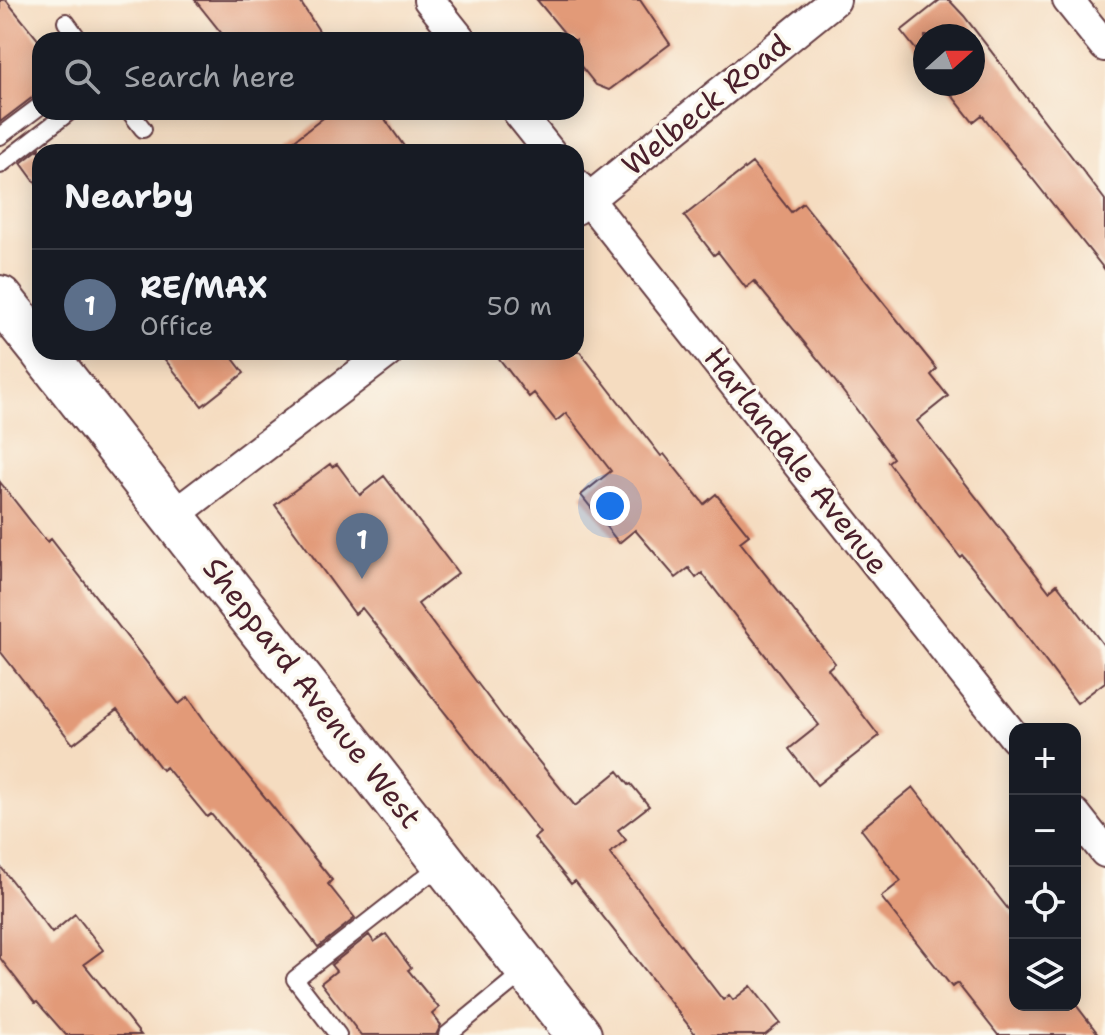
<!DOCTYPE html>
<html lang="en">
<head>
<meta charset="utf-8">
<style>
  :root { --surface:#171b24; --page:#20242c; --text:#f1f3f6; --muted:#9ea1a6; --line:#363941; --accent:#0b8043 }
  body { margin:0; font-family:"Shantell Sans",sans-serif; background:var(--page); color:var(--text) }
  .controls { position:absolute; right:24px; bottom:24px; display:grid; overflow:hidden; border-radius:16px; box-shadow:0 4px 20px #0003 }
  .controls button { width:72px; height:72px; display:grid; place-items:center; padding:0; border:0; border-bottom:2px solid var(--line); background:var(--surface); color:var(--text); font:40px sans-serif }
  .compass { position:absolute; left:913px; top:24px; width:72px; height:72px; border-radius:50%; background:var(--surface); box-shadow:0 4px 20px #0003; rotate:69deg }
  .you { position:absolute; left:610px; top:506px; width:28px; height:28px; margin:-20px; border:6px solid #fff; border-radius:50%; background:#1a73e8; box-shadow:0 0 0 12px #1a73e833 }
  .badge { display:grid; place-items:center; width:52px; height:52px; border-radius:50%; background:var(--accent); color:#fff; font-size:26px; font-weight:700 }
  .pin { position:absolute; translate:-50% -66px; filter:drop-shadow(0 2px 4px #0008) }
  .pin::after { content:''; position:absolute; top:42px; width:28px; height:24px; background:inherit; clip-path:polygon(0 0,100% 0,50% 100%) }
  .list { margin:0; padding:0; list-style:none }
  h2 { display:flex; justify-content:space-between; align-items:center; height:104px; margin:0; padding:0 32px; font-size:34px }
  h2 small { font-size:26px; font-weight:400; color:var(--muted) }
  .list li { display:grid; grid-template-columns:52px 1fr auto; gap:24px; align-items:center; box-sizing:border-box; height:112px; padding:0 32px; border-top:2px solid var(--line) }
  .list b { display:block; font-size:30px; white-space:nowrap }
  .list p { margin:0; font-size:26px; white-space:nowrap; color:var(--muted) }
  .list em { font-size:26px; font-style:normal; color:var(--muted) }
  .icon { flex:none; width:44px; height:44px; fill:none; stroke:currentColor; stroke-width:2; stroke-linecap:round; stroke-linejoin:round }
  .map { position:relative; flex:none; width:1105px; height:1035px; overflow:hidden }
  .search { position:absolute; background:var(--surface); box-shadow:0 4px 20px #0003; left:32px; top:32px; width:552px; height:88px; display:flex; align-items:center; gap:20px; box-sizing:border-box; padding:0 28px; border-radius:24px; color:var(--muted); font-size:30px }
  .panel { position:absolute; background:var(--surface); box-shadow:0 4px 20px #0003; left:32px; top:144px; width:552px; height:216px; border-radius:24px }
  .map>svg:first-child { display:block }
  .building { fill:#e29a78 }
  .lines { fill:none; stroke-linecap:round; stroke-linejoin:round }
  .lane-casing { stroke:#643b41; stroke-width:20 }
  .street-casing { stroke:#643b41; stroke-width:34 }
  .secondary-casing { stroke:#643b41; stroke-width:48 }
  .lane { stroke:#fff; stroke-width:16 }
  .street { stroke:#fff; stroke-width:30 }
  .secondary { stroke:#fff; stroke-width:44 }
  .labels { text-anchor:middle; stroke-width:7; stroke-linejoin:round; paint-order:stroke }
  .street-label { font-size:30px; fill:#4a1f2b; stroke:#fbf7ec }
</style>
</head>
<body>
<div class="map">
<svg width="1105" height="1035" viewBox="0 0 1105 1035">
  <rect width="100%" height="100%" fill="#fbf7ec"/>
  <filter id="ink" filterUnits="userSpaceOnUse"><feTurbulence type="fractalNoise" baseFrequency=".0125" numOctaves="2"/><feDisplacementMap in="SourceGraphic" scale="16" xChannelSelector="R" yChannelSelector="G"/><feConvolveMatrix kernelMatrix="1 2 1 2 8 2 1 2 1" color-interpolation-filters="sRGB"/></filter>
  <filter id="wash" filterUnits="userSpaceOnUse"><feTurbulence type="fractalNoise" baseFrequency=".006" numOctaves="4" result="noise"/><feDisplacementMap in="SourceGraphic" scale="32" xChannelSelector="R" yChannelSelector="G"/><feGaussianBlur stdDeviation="1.8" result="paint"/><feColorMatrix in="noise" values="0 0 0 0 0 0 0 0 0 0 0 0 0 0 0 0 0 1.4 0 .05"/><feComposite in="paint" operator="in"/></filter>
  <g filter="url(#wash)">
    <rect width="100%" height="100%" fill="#f5dcc0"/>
    <g id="blocks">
      <path class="building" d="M 0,0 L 6,0 L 40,42 L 40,95 L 33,97 L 0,122 Z
        M 195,0 L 299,0 L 325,40 L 227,40 Z
        M 537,0 L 640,0 L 670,44 L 609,90 L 596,85 L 576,60 L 576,40 L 570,40 Z
        M 940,0 L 949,0 L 964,16 L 1105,200 L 1105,270 L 982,115 L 973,122 L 943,84 L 973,84 L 973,36 L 925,36 L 925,61 L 901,31 Z
        M 331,112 L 380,112 L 408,152 L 279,152 Z
        M 40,148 L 40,189 L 21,163 Z
        M 752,163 L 791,212 L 803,203 L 937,369 L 931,375 L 948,396 L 917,421 L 1049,591 L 1057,584 L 1105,647 L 1105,682 L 1077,703 L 999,600 L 962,555 L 960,557 L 888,462 L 893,458 L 826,369 L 754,281 L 746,288 L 718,252 L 714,255 L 684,216 Z
        M 159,352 L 228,352 L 244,373 L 202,406 Z
        M 494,352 L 580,352 L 661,456 L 664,454 L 704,504 L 716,494 L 749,535 L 740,542 L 835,663 L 828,669 L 879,736 L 817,785 L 789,749 L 819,725 L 702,573 L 696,578 L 689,568 L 676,578 L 635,530 L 619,543 L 581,495 L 611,471 L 566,413 L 556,421 L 534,393 L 529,397 Z
        M 330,464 L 332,467 L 337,464 L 360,495 L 384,476 L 458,573 L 418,604 L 505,720 L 575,806 L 618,771 L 629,785 L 631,784 L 649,806 L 618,830 L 626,840 L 610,853 L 723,1000 L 729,995 L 733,1000 L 751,986 L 780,1023 L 765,1035 L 696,1035 L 575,881 L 571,884 L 534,838 L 540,833 L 362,608 L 355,614 L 275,505 Z
        M 0,482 L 47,542 L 51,539 L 179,704 L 188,697 L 217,738 L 332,880 L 328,884 L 355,918 L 318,947 L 263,875 L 211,814 L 207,817 L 166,767 L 162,770 L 117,710 L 73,744 L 0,651 Z
        M 913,787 L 1015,918 L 1015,1005 L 1076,1005 L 1099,1035 L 998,1035 L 957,983 L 952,987 L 881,897 L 901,881 L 861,829 Z
        M 0,866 L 52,933 L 75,914 L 103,950 L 84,964 L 141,1035 L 66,1035 L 37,1002 L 35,1003 L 0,958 Z
        M 386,934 L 411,968 L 408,970 L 439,1008 L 432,1014 L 441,1025 L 436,1035 L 361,1035 L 321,983 L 336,971 L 331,965 L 369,935 L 374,942 Z"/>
    </g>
  </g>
  <g filter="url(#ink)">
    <use href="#blocks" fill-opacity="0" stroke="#643b41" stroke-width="2"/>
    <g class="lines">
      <g class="lane-casing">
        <path id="lane" d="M 66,22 L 79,40
          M 130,112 L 143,129
          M 0,136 L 40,106
          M 0,165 L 69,112
          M 338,1035 L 295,979 L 443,863
          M 447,1035 L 526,970"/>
      </g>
      <g class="street-casing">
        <path id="street" d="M 429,0 L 461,40
          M 1068,0 L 1105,46
          M 518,112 L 550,152
          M 576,184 L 1015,738
          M 576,209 L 835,0
          M 174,515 L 388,352
          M 1075,814 L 1105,852"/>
      </g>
      <g class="secondary-casing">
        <path id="secondary" d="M 0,298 L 40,348
          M 43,352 L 579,1035"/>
      </g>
      <use href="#lane" class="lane"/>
      <use href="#street" class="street"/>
      <use href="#secondary" class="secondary"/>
    </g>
  </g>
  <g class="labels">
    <g class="street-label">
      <text transform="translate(706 105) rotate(-39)" y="10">Welbeck Road</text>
      <text transform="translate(796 461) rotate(52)" y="10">Harlandale Avenue</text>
      <text transform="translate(312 693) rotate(52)" y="10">Sheppard Avenue West</text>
    </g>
  </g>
</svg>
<div class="controls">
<button>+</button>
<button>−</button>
<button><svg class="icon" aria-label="locate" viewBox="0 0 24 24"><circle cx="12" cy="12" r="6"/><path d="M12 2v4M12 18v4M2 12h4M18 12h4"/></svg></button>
<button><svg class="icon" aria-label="layers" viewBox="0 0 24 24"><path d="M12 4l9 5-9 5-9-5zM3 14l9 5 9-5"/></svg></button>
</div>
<svg class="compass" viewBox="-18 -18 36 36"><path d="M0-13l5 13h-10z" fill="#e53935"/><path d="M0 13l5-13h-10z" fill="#9ea1a6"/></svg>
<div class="you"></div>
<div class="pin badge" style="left:362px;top:579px;background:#5c6f8a">1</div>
<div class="search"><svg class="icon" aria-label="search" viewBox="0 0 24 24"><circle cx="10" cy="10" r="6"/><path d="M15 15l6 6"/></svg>Search here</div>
<section class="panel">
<h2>Nearby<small></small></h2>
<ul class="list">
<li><span class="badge" style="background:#5c6f8a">1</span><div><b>RE/MAX</b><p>Office</p></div><em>50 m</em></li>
</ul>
</section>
</div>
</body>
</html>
